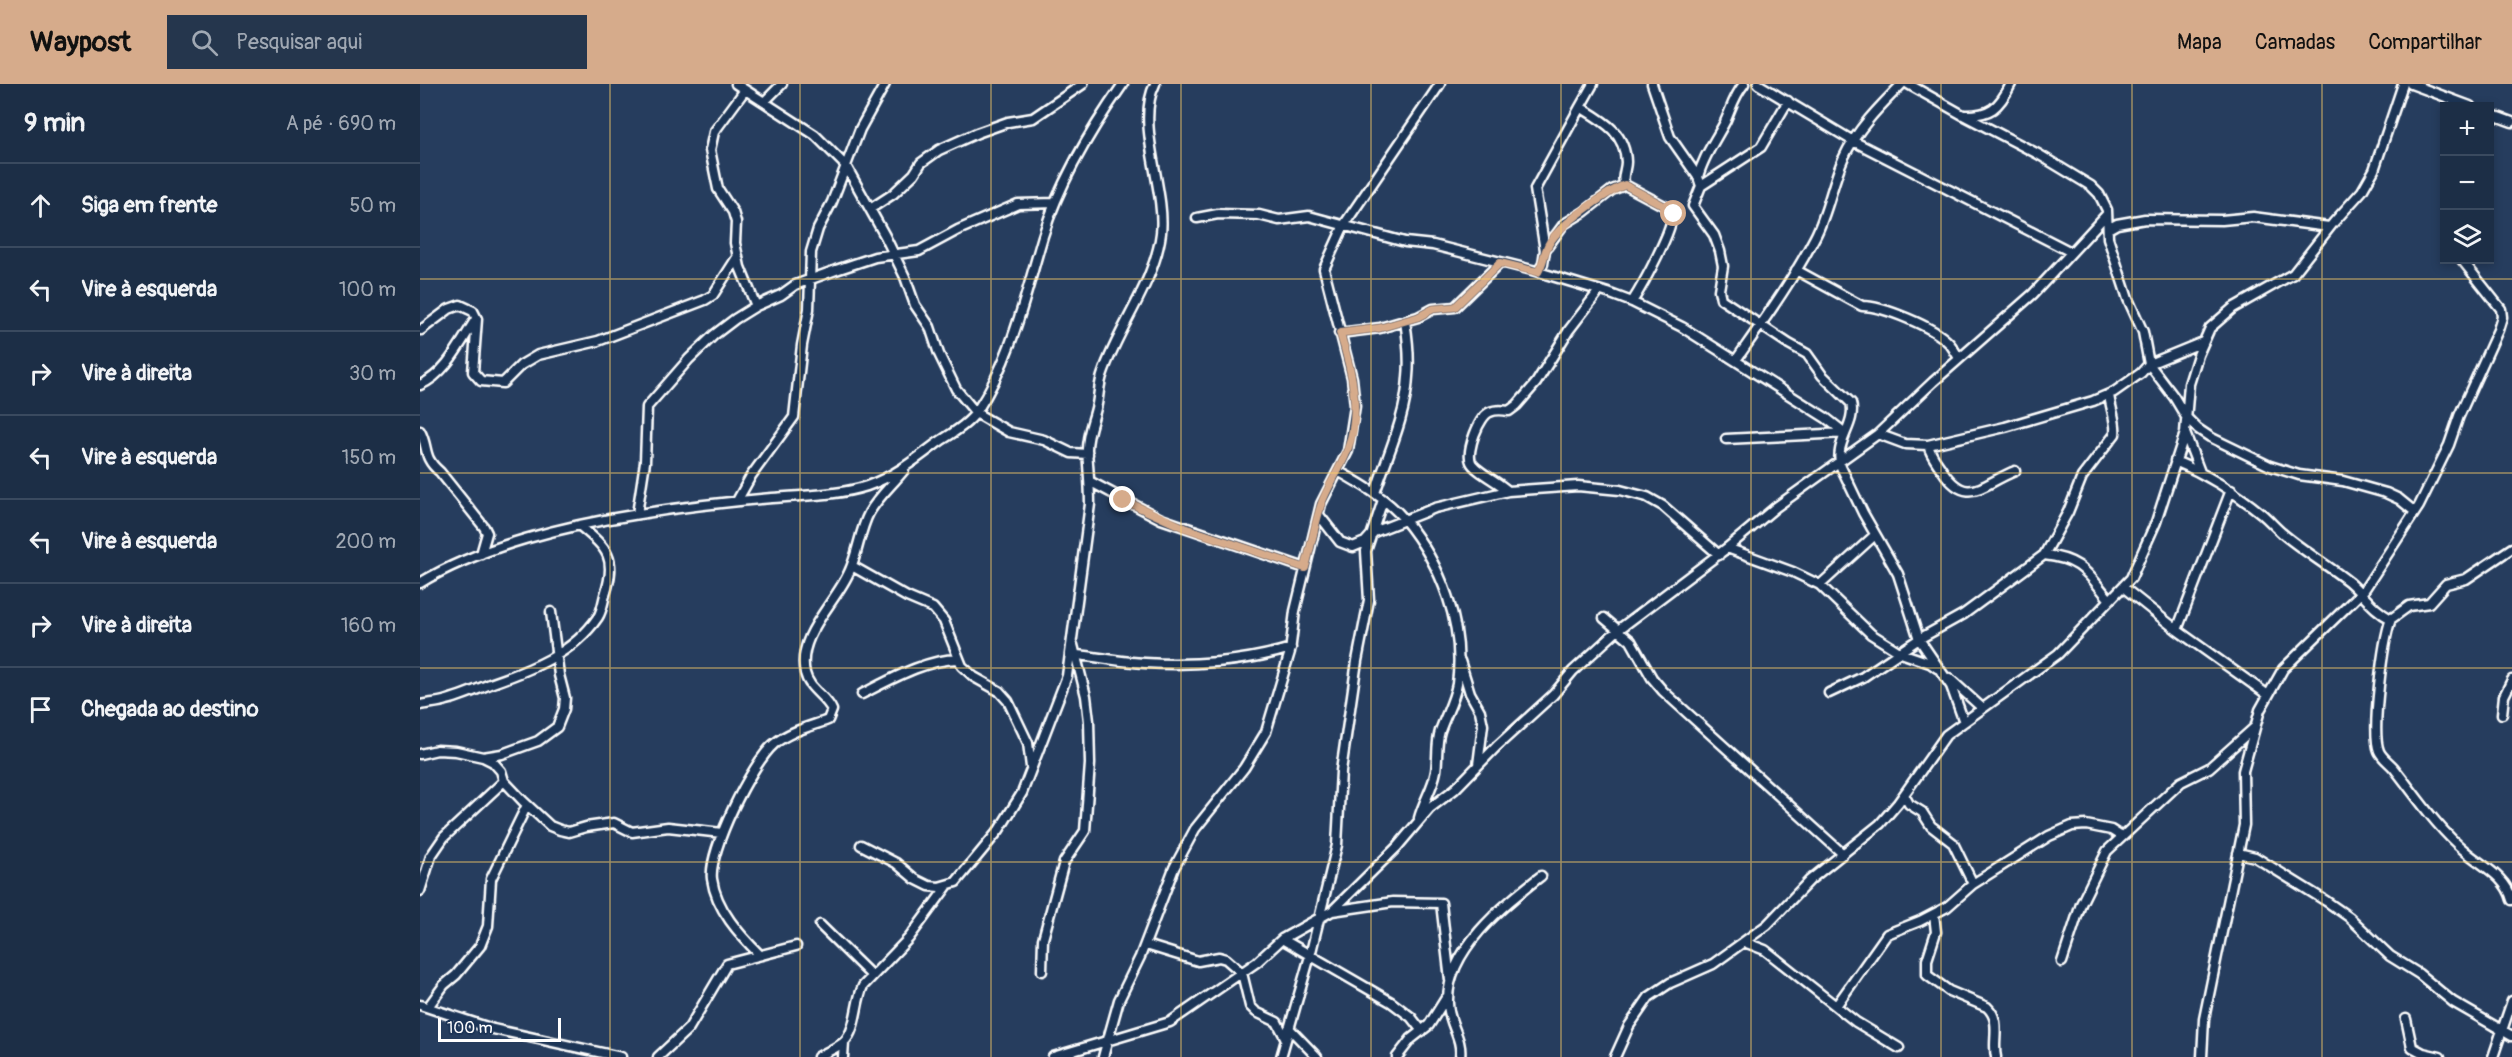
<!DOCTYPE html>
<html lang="pt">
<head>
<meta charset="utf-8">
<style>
  :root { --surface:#1c2e46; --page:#25364d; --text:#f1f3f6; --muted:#a0a8b3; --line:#3a4a5f; --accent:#d6ab8b }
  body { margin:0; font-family:Pangolin,sans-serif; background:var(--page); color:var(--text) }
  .controls { position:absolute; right:18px; top:18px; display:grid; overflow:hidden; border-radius:0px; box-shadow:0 3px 9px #0003 }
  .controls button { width:54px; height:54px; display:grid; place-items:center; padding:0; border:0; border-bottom:2px solid var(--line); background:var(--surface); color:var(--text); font:30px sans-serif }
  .scale { position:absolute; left:18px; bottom:15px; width:123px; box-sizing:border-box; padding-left:6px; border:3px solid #fff; border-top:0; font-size:16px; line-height:21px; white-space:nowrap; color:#fff; -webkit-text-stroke:4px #1d3557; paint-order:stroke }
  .stop { position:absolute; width:18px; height:18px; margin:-14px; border:4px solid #d6ab8b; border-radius:50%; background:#fff }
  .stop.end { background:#d6ab8b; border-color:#fff; box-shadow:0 2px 6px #0008 }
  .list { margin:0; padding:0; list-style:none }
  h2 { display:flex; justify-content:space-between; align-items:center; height:78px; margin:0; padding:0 24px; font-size:26px }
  h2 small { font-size:20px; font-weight:400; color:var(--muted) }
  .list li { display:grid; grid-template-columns:39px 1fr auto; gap:18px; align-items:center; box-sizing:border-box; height:84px; padding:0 24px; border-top:2px solid var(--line) }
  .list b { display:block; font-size:22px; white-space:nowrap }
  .list em { font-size:20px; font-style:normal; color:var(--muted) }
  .icon { flex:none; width:33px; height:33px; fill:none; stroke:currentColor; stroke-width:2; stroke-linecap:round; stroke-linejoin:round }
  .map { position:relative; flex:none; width:2092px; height:973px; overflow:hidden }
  header { display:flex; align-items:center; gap:36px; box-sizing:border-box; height:84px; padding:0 30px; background:var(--accent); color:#111 }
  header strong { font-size:28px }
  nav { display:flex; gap:33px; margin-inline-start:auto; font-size:21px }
  .search { width:420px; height:54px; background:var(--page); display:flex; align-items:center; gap:15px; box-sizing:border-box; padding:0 21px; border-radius:0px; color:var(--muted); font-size:22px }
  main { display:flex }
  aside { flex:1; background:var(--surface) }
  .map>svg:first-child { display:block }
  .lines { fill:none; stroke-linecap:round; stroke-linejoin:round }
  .minor-casing { stroke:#fff; stroke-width:13 }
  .minor { stroke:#1d3557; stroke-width:8 }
  .route { stroke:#d6ab8b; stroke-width:8 }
  .grid { fill:none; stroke:#ffd166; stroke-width:1.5; stroke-opacity:0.55 }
</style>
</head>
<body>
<header>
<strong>Waypost</strong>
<div class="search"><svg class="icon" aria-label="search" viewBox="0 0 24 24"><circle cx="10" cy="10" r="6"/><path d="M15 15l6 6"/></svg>Pesquisar aqui</div>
<nav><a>Mapa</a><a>Camadas</a><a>Compartilhar</a></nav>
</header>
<main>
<aside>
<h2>9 min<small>A pé · 690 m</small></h2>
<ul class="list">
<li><svg class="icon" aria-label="ahead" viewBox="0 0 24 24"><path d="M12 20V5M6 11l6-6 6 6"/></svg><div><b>Siga em frente</b></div><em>50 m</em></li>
<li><svg class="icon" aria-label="left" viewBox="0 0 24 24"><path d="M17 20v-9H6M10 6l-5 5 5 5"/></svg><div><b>Vire à esquerda</b></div><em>100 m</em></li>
<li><svg class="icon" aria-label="right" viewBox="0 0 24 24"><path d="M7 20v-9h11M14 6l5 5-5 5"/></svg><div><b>Vire à direita</b></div><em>30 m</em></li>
<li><svg class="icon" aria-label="left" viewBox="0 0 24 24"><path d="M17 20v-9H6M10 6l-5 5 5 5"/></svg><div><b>Vire à esquerda</b></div><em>150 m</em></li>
<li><svg class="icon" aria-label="left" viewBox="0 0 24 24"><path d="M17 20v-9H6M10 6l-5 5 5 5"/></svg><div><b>Vire à esquerda</b></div><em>200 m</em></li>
<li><svg class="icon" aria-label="right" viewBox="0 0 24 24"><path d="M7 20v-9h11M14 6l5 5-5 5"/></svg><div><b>Vire à direita</b></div><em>160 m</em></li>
<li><svg class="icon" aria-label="arrive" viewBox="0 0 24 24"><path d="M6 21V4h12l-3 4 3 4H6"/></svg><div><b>Chegada ao destino</b></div></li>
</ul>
</aside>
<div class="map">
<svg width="2092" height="973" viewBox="0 0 2092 973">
  <rect width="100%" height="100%" fill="#263d5e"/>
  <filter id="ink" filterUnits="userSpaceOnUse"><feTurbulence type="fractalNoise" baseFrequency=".0167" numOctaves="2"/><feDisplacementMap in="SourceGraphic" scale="12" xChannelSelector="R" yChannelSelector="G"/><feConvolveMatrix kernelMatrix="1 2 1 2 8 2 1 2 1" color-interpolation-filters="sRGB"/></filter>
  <g filter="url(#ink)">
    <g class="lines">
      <g class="minor-casing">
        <path id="minor" d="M 316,0 L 395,51 L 426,82 L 465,152 L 485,193 L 495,221 L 510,243 L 519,270 L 536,305 L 556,329 L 589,348 L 624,356 L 651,369 L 668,370
          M 1173,0 L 1160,23 C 1183,37 1205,48 1206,78 C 1206,86 1201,94 1205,101
          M 1232,0 L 1250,53 L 1278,93
          M 1338,0 L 1433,57 L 1651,168
          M 1488,0 L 1543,31 C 1570,32 1579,24 1591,0
          M 1991,0 L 2050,22
          M 325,6 L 294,48 L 290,66 L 298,105 L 313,128 L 316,138 L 315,159 L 320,183 L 336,222
          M 1368,17 L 1341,63 L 1281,102 L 1273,122 L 1294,151 L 1300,167 L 1303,182 L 1299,206 L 1301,215 L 1369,260 L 1387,270 L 1402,291 L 1431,319 C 1437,340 1413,359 1421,383 L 1443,429 L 1478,490 L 1499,555 L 1531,602 L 1544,638
          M 344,18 L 362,0
          M 2070,30 L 2092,38
          M 1543,31 L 1618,70 L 1671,102 L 1679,110 L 1687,126 L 1688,154 L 1708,215 L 1723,248 L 1729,280 L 1754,313 L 1766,333 L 1778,345 L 1790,353 L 1850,382 L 1879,391 L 1923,397 L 1966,409 L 1979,415 L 1995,428
          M 1281,102 L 1278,93 C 1283,73 1295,57 1305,38 C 1311,25 1314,12 1324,0
          M 450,125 L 473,110 L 494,90 L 501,79 L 519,66 L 557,49 L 588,38 L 613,34 L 663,0
          M 777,134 L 798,130 L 839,131 L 859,136 L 889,132 L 985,158 L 1013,161 L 1112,186 L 1188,209 L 1212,218 L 1262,243 L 1406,334 L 1425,349
          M 1688,145 L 1697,140 L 1725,135 L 1802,136 L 1833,133 L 1909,143
          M 1125,166 L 1144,140 L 1164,128 L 1192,106 L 1205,101 L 1252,126 C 1258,138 1221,204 1212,218
          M 1376,186 L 1442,222 C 1463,222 1514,243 1529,259 C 1533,263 1536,270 1539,274
          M 1118,188 L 1123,180 L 1125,166 L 1115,105 L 1160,23
          M 1,246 L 29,225 L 40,221 L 53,227 L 57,235 L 53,288 L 61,297 L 83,299 L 101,281 L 118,271 L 178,257 L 285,216 L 293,211 L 318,172
          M 919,249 L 960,244 L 998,233 L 1013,225 L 1035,223 L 1080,179
          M 1316,276 C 1344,236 1373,196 1395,153 C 1408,128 1412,100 1423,75 C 1436,46 1460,22 1482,0
          M 0,301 C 26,290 41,258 56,235
          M 0,347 C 9,364 2,373 20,388 L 64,443 L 67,449 L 61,470
          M 1765,349 L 1780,388
          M 1458,350 L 1485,360 L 1508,361 L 1585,343 L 1673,317 L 1694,308 L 1721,289 L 1729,280 L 1783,258
          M 1306,355 L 1425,349
          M 1508,361 C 1511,372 1516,377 1522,386 C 1547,424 1562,400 1595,387
          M 1755,377 C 1786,390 1815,408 1842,430 C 1849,436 1855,443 1862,449 C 1883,467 1908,481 1929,498 C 1944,511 1953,526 1971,535
          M 918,387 C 941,400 966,414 984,435 C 1021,480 1045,541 1037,600 C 1034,617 1026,630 1020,647 C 1016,659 1018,674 1016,687 C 1013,704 1003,718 999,734
          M 671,398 L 741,435 L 885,484
          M 1088,407 C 1079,398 1055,387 1051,378 C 1046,367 1059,332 1070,328 C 1076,325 1083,326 1089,327 L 1097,321 L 1116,299 L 1149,246 L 1179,207
          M 955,409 C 967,372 986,333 988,293 C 990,274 988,256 985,237
          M 317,417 L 331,392 L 374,333 L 382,261 L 389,225 L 391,168 L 398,145 L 412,118 L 440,45 L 465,0
          M 217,430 L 225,378 L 227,323 L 269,275 L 294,251 L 315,235 L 336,222 L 361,211 L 375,201 L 416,186 L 455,173 L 499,167 L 538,146 L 598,120 L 635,119
          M 899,431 L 920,458 L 933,463 L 945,458 L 954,448 L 1015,424 L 1088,407 L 1158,402 L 1200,406 L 1227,413 L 1243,422 L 1299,471
          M 1307,464 L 1373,488 L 1400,501 L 1451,550 L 1481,569 L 1510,579 L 1517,584
          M 2092,464 L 2046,495 L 2026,500 L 2009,519 L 1989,522 L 1971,535 C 1963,556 1951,648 1959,667 C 1962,674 1969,678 1974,684 C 1997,713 2017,744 2046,768 C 2064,783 2086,793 2092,816
          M 1624,471 L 1648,428 L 1662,393 L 1695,350 C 1697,339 1690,323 1689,310
          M 432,482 L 487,513 L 513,524 L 524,537 L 542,582 L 554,593 L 579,607 L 588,617 L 608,659 L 611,683
          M 0,499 C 61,462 148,441 219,430 C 263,423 307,418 352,414 C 384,411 416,412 447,402 C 473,393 495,376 516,360 C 529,351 549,340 557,327 C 592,274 605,212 623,152 C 640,97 670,47 703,0
          M 1400,501 L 1455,451
          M 1703,503 L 1757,546 L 1848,611
          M 1184,534 L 1211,557 L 1232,594 L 1243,607 L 1423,770
          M 1757,546 L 1811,406
          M 656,571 C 679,573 702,578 725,579 C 772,582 826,578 871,564
          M 1040,577 L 1050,609 L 1060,627 L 1063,641 L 1058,681
          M 1529,594 L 1562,624
          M 1409,609 L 1443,593 L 1499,555 L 1544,530 L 1624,471 C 1662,475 1667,489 1690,516
          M 442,610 C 472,595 504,576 538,575
          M 0,621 C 9,619 19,619 27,616 C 42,612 56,606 70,600 C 110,586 153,570 178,533 C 182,527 183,518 185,511 C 197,474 188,465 160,442
          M 2082,630 L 2084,612 L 2092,596
          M 0,670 L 17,666 L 36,667 L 63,673 L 82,670 L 118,657 L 137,643 L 144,625 L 145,614 L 139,591 L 131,528
          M 63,673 L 73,678 L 81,687 L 84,697 L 103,717 L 130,742 L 140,746 L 149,748 L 166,743 L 194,739 L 212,748 L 248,743 L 302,749
          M 1484,711 L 1489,720 L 1502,728 L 1511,742 L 1533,759 L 1553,800
          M 441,761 L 476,779 L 495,795 L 509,802 L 519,803 L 536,798 L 579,746 L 602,709 L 647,592 L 670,420 C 670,401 668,383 667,365 C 667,349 674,335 677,320 C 679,310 679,299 683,289 C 699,242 735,198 741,149 C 746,104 715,40 735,0
          M 1818,769 L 1835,773 L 1906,817 L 1929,833 L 1970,872 L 1999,890 L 2033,918 L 2092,952
          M 0,807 L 11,772 L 24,753 L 84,697
          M 912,827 L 973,818 L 1021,819 L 1030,896
          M 1514,830 L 1516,848 L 1507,876 L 1507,891 L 1529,907 L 1567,923 C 1582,937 1572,956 1576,973
          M 400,841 L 452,892
          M 862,855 L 971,918 L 991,933 L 1002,947
          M 1324,858 L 1345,866 L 1436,938 L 1479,964
          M 726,861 L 778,877 L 799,873 L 806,875 L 822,889 L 830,922 L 836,928 L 857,938 L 866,955
          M 340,871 C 320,851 296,825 292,795 C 288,767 332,679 354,660 C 370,647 389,643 408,636 L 412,626 C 406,612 389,606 385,589 C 376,551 417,518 430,486 C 438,468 440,446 449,429 C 458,413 473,400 484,386
          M 1642,878 L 1661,820 L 1687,767 L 1761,698 L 1789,684 L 1835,643
          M 622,887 L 623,855 L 644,778 L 665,747 L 670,680 L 669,637 L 666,612 L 653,561
          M 0,921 L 73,945 L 201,973
          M 1416,922 L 1467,850 L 1500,837 L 1527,823 L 1553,800 L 1629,752 L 1652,742 L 1666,741 L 1691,746 L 1702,753
          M 8,923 L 24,901 L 36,891 L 60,862 L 68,842 L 71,795 L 107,721
          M 1986,935 L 1992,963 L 2003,969 L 2020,973
          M 869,944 L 897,973
          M 238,973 L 269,944 L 307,880 L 376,862
          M 398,973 C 406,968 417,964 424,958 C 437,945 435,919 443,902 L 489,854 L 528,801
          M 423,973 L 424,958
          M 633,973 L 750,938 L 837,878 L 862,855 L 912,827 L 977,763 L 1010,724 L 1035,705 L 1077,662 L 1133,611 L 1153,587 L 1198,546 L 1307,464 L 1356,423 L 1458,350 L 1513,298 L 1613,210 L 1687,130
          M 683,973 L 699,916 L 720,873 L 754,784 L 775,745 L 824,684 L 846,648 L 870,568 L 875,527 L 901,420 L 928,367 L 935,322 L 932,294 L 904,185 L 924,141 L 1020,0
          M 861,973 L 890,872 L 917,761 L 921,687 L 937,577 L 949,516 L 946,467 L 963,416
          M 977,973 L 991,955 L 1009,941 L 1026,914
          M 1040,973 C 1043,954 1028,939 1028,919 C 1026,866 1084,821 1121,792
          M 1195,973 L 1209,942 L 1229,913 L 1250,899 L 1293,880 L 1347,841 L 1390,796 L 1460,740 L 1478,719 L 1526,651 L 1638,570 L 1711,494 L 1736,438 L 1765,349 L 1769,300 L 1778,271 L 1790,244 L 1813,224 L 1873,190 L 1914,138 L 1942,107 L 1954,86 L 1983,0
          M 1782,973 L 1784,935 L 1824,741 L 1823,687 L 1840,626 L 1863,585 L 1944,506 L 1999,422 L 2029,361 L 2039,332 L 2078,246 L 2082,233 L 2081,225 L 2042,176
          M 2073,973 L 2092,917"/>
      </g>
      <use href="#minor" class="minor"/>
    </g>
  </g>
  <g class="lines" filter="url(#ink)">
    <path class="route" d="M 703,416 L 765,444 L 885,484 C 891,464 894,442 901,421 C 907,402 920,386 927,367 C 942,329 932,286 920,249 L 960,244 L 998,233 L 1013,225 L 1035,223 L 1080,179 L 1118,188 C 1124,178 1124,167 1130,158 C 1141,140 1185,109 1205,101 L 1252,126 L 1254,130"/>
  </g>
  <path class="grid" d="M 190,0 L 190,973M 380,0 L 380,973M 571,0 L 571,973M 761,0 L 761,973M 951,0 L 951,973M 1141,0 L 1141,973M 1331,0 L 1331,973M 1521,0 L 1521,973M 1712,0 L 1712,973M 1902,0 L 1902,973M 0,195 L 2092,195M 0,389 L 2092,389M 0,584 L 2092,584M 0,778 L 2092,778"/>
</svg>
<div class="controls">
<button>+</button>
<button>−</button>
<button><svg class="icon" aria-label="layers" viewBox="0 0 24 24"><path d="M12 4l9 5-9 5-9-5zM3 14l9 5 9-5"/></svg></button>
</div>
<div class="scale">100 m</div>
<div class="stop" style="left:1254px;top:130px"></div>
<div class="stop end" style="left:703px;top:416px"></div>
</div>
</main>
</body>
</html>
